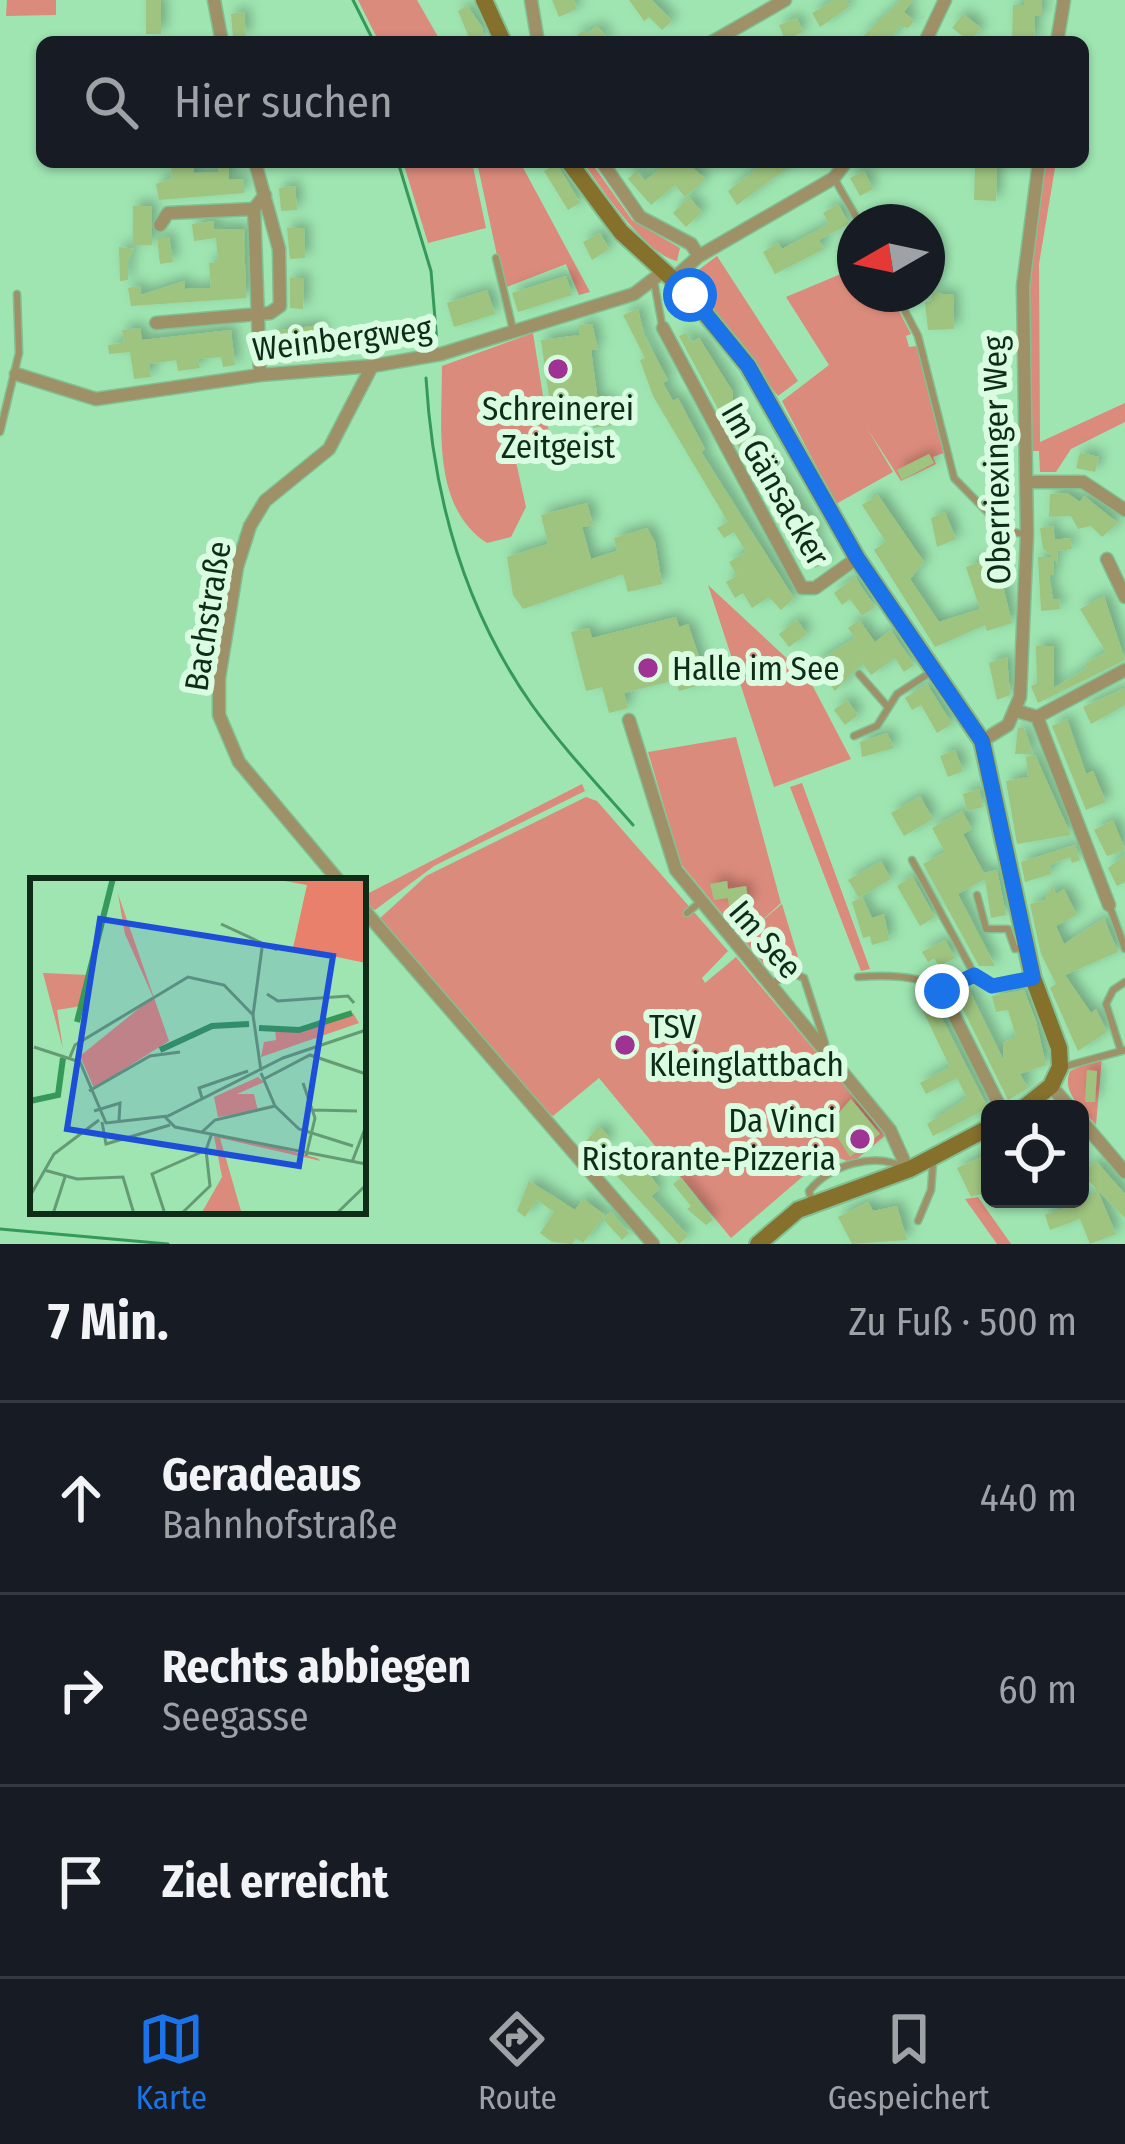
<!DOCTYPE html>
<html lang="de">
<head>
<meta charset="utf-8">
<style>
  :root { --surface:#171b24; --page:#20242c; --text:#f1f3f6; --muted:#9ea1a6; --line:#363941; --accent:#1a73e8 }
  body { margin:0; font-family:"Fira Sans Condensed",sans-serif; background:var(--page); color:var(--text) }
  .controls { position:absolute; right:36px; bottom:36px; display:grid; overflow:hidden; border-radius:18px; box-shadow:0 3px 9px #0004 }
  .controls button { width:108px; height:108px; display:grid; place-items:center; padding:0; border:0; border-bottom:3px solid var(--line); background:var(--surface); color:var(--text); font:60px sans-serif }
  .compass { position:absolute; left:837px; top:204px; width:108px; height:108px; border-radius:50%; background:var(--surface); box-shadow:0 3px 9px #0004; rotate:261deg }
  .stop { position:absolute; width:36px; height:36px; margin:-27px; border:9px solid #1a73e8; border-radius:50%; background:#fff }
  .stop.end { background:#1a73e8; border-color:#fff; box-shadow:0 3px 12px #0008 }
  .list { margin:0; padding:0; list-style:none }
  h2 { display:flex; justify-content:space-between; align-items:center; height:156px; margin:0; padding:0 48px; font-size:51px }
  h2 small { font-size:39px; font-weight:400; color:var(--muted) }
  .list li { display:grid; grid-template-columns:78px 1fr auto; gap:36px; align-items:center; box-sizing:border-box; height:192px; padding:0 48px; border-top:3px solid var(--line) }
  .list b { display:block; font-size:45px; white-space:nowrap }
  .list p { margin:0; font-size:39px; white-space:nowrap; color:var(--muted) }
  .list em { font-size:39px; font-style:normal; color:var(--muted) }
  .icon { flex:none; width:66px; height:66px; fill:none; stroke:currentColor; stroke-width:2; stroke-linecap:round; stroke-linejoin:round }
  .map { position:relative; flex:none; width:1125px; height:1244px; overflow:hidden }
  .search { position:absolute; background:var(--surface); box-shadow:0 3px 9px #0004; left:36px; right:36px; top:36px; height:132px; display:flex; align-items:center; gap:30px; box-sizing:border-box; padding:0 42px; border-radius:18px; color:var(--muted); font-size:45px }
  .sheet { height:732px; background:var(--surface) }
  nav { display:flex; justify-content:space-around; align-items:center; box-sizing:border-box; height:168px; border-top:3px solid var(--line); background:var(--surface); font-size:33px; color:var(--muted) }
  nav a { display:grid; justify-items:center; gap:6px }
  nav .on { color:var(--accent) }
  .map>svg:first-child { display:block }
  .green { fill:#db8b7b }
  .lines { fill:none; stroke-linecap:round; stroke-linejoin:round }
  .stream { stroke:#359959; stroke-width:3 }
  .building { fill:#9ec47f; filter:url(#shadow) }
  .service-casing { stroke:#81c092; stroke-width:9 }
  .minor-casing { stroke:#81c092; stroke-width:15 }
  .secondary-casing { stroke:#81c092; stroke-width:20 }
  .service { stroke:#9e9067; stroke-width:6 }
  .minor { stroke:#9e9067; stroke-width:12 }
  .secondary { stroke:#85702c; stroke-width:16 }
  .route { stroke:#1a73e8; stroke-width:15 }
  .poi-dot { fill:#9e3394; stroke:#dafde2; stroke-width:4.5 }
  .labels { text-anchor:middle; stroke-width:12; stroke-linejoin:round; paint-order:stroke }
  .street-label { font-size:33px; fill:#0f2c18; stroke:#dafde2 }
  .poi-label { font-size:33px; fill:#0f2c18; stroke:#dafde2; text-anchor:start }
  .inset-river { fill:none; stroke:#359959; stroke-width:6 }
  .inset-road { fill:none; stroke:#659b74; stroke-width:3 }
  .view { fill:#1d4ed8; fill-opacity:0.15; stroke:#1d4ed8; stroke-width:6 }
  .inset-edge { fill:none; stroke:#0f2c18; stroke-width:6 }
</style>
</head>
<body>
<div class="map">
<svg width="1125" height="1244" viewBox="0 0 1125 1244">
  <defs>
    <filter id="shadow"><feDropShadow dx="5.5" dy="-5.5" stdDeviation="6" flood-color="#0004"/></filter>
  </defs>
  <rect width="100%" height="100%" fill="#9ee5b1"/>
  <path class="green" d="M 7,0 L 56,0 L 56,15 L 6,16 Z
    M 358,0 L 417,0 L 441,42 L 379,42 Z
    M 403,162 L 472,162 L 486,228 L 428,243 Z
    M 477,162 L 520,162 L 590,292 L 579,295 L 566,264 L 504,288 Z
    M 583,162 L 591,162 L 632,220 L 680,248 L 677,261 C 647,256 601,188 583,162 Z
    M 1045,162 L 1056,162 L 1039,264 L 1040,442 L 1125,403 L 1125,422 L 1071,449 L 1056,472 L 1040,472 L 1039,451 L 1031,451 L 1030,286 Z
    M 717,256 L 798,381 L 778,396 L 695,288 L 693,274 Z
    M 855,268 L 855,294 L 890,294 L 911,334 L 906,336 L 909,347 L 917,346 L 944,453 L 933,457 L 936,464 L 901,481 L 867,428 L 893,472 L 836,504 L 782,401 L 829,365 L 786,297 Z
    M 533,333 L 551,446 L 514,453 L 526,507 L 511,537 L 487,543 C 431,507 442,425 442,366 Z
    M 708,585 L 809,679 L 851,759 L 774,787 Z
    M 736,737 L 781,903 L 758,924 L 782,904 L 798,957 L 767,968 L 681,864 L 648,752 Z
    M 802,783 L 870,969 L 861,971 L 790,787 Z
    M 582,784 L 585,791 L 434,866 L 375,910 L 363,904 L 363,896 Z
    M 586,797 L 597,801 L 728,951 L 702,978 L 705,983 L 736,957 L 886,1135 L 852,1163 L 829,1154 L 731,1238 L 599,1078 L 553,1116 L 537,1105 L 377,921 L 426,876 Z
    M 1102,1057 L 1096,1125 C 1083,1109 1061,1093 1070,1071 Z
    M 978,1197 L 1011,1244 L 997,1244 L 965,1199 Z"/>
  <g class="lines">
    <path class="stream" d="M 353,0 L 374,42
      M 398,162 L 431,271 L 437,343
      M 426,378 C 433,496 463,607 532,705 C 562,747 599,786 633,825
      M 0,1229 L 168,1244"/>
  </g>
  <path class="building" d="M 146,0 L 161,0 L 161,34 L 146,34 Z
    M 552,0 L 574,0 L 577,9 L 559,17 Z
    M 629,0 L 652,0 L 672,21 L 662,30 L 649,17 L 644,21 Z
    M 834,0 L 846,0 L 850,6 L 820,27 L 812,13 Z
    M 901,0 L 913,0 L 904,12 L 914,21 L 908,28 L 900,26 L 887,42 L 857,42 Z
    M 1024,0 L 1042,0 L 1042,16 L 1035,16 L 1034,42 L 1012,42 L 1013,5 L 1024,5 Z
    M 467,6 L 482,27 L 484,42 L 472,42 L 467,33 L 458,11 Z
    M 244,12 L 246,37 L 233,38 L 231,14 Z
    M 963,14 L 981,28 L 970,42 L 952,28 Z
    M 797,18 L 803,32 L 785,40 L 779,25 Z
    M 597,26 L 611,42 L 570,42 L 583,30 L 587,34 Z
    M 171,162 L 193,162 L 194,173 L 219,172 L 218,162 L 228,162 L 229,180 L 244,179 L 244,193 L 159,200 L 156,184 L 172,178 Z
    M 668,162 L 686,162 L 706,179 L 685,197 L 675,185 L 651,205 L 628,179 L 636,171 L 645,181 Z
    M 765,162 L 796,162 L 737,205 L 728,191 Z
    M 557,164 L 580,203 L 568,210 L 544,171 Z
    M 975,167 L 997,168 L 996,201 L 974,200 Z
    M 864,171 L 873,189 L 860,196 L 850,178 Z
    M 295,186 L 297,210 L 281,211 L 279,188 Z
    M 689,197 L 702,212 L 686,227 L 673,213 Z
    M 838,204 L 849,224 L 819,240 L 824,249 L 775,274 L 763,252 L 778,243 L 782,249 L 829,224 L 823,213 Z
    M 133,206 L 152,206 L 152,245 L 133,245 Z
    M 214,221 L 214,229 L 244,229 L 246,298 L 131,306 L 128,288 L 140,286 L 141,295 L 184,281 L 185,289 L 211,288 L 209,263 L 218,262 L 216,238 L 194,241 L 192,224 Z
    M 287,228 L 304,228 L 305,258 L 290,259 Z
    M 600,233 L 609,249 L 592,260 L 583,242 Z
    M 157,237 L 169,237 L 173,262 L 160,264 Z
    M 119,247 L 134,249 L 128,260 L 128,280 L 120,281 Z
    M 566,276 L 572,295 L 518,312 L 512,293 Z
    M 290,278 L 304,278 L 303,309 L 290,308 Z
    M 487,290 L 495,314 L 454,327 L 447,303 Z
    M 932,293 L 953,295 L 954,329 L 928,330 L 925,302 L 931,302 Z
    M 638,309 L 644,335 L 668,380 L 663,383 L 673,401 L 678,398 L 705,449 L 701,452 L 794,598 L 781,610 L 769,597 L 752,608 L 743,593 L 735,598 L 726,582 L 737,576 L 729,562 L 746,552 L 734,532 L 724,538 L 717,528 L 728,522 L 653,396 L 640,360 L 645,358 L 623,315 Z
    M 592,324 L 598,349 L 591,350 L 598,401 L 610,399 L 613,425 L 593,428 L 590,412 L 578,414 L 577,407 L 551,411 L 541,340 L 580,335 L 579,325 Z
    M 320,325 L 323,343 L 277,349 L 279,361 L 270,362 L 269,338 L 276,337 L 275,331 Z
    M 140,328 L 142,340 L 231,330 L 235,365 L 223,367 L 221,357 L 198,359 L 200,368 L 178,371 L 176,360 L 149,364 L 151,377 L 134,379 L 130,352 L 109,354 L 108,345 L 124,343 L 122,330 Z
    M 686,333 L 691,342 L 699,338 L 733,392 L 733,405 L 818,534 L 813,537 L 827,561 L 815,568 L 806,552 L 797,557 L 777,520 L 785,516 L 774,495 L 767,500 L 679,336 Z
    M 1080,453 L 1099,457 L 1095,472 L 1076,468 Z
    M 929,454 L 934,463 L 902,480 L 897,470 Z
    M 1067,493 L 1080,502 L 1084,496 L 1118,523 L 1102,537 L 1091,526 L 1078,529 L 1071,516 L 1049,517 L 1050,494 Z
    M 878,495 L 924,562 L 910,579 L 939,622 L 980,609 L 966,567 L 996,557 L 1012,623 L 987,631 L 985,625 L 935,647 L 874,550 L 886,542 L 862,505 Z
    M 587,503 L 593,525 L 582,527 L 591,559 L 617,551 L 614,538 L 647,528 L 655,542 L 662,584 L 628,592 L 623,574 L 523,609 L 513,595 L 507,557 L 548,544 L 541,515 Z
    M 945,512 L 956,539 L 937,547 L 931,518 Z
    M 1053,526 L 1055,540 L 1070,538 L 1072,549 L 1057,551 L 1058,565 L 1053,557 L 1054,575 L 1049,575 L 1053,600 L 1059,599 L 1060,609 L 1041,611 L 1038,557 L 1053,557 L 1043,549 L 1040,528 Z
    M 855,577 L 875,607 L 862,616 L 850,599 L 842,605 L 834,593 Z
    M 1104,596 L 1125,660 L 1038,703 L 1031,686 L 1037,683 L 1036,646 L 1054,646 L 1054,688 L 1087,668 L 1085,664 L 1106,652 L 1080,609 Z
    M 676,617 L 679,627 L 688,624 L 708,683 L 679,691 L 676,680 L 624,693 L 628,708 L 609,713 L 602,687 L 586,691 L 571,632 L 589,628 L 592,638 Z
    M 797,620 L 807,634 L 789,647 L 779,634 Z
    M 859,620 L 875,642 L 891,630 L 914,665 L 904,672 L 895,658 L 871,675 L 862,663 L 835,691 L 815,663 L 855,638 L 848,628 Z
    M 1007,657 L 1010,695 L 997,700 L 989,663 Z
    M 927,684 L 952,724 L 937,733 L 921,705 L 912,710 L 905,698 Z
    M 1125,688 L 1125,705 L 1091,724 L 1083,707 Z
    M 847,700 L 858,715 L 845,725 L 834,710 Z
    M 1067,719 L 1086,774 L 1093,771 L 1106,802 L 1086,810 L 1052,726 Z
    M 1018,728 L 1024,728 L 1033,754 L 1015,754 Z
    M 887,733 L 894,748 L 862,757 L 860,742 Z
    M 955,750 L 963,771 L 948,777 L 940,756 Z
    M 1035,755 L 1071,835 L 1017,844 L 1006,781 L 1028,777 L 1026,757 Z
    M 979,789 L 983,807 L 967,811 L 963,794 Z
    M 920,796 L 933,819 L 904,836 L 891,813 Z
    M 962,811 L 972,829 L 963,834 L 984,873 L 997,870 L 1006,915 L 991,918 L 985,879 L 958,894 L 995,966 L 979,966 L 923,864 L 945,852 L 932,828 Z
    M 1113,820 L 1125,850 L 1107,856 L 1094,830 Z
    M 1075,845 L 1080,860 L 1072,863 L 1070,857 L 1050,865 L 1051,874 L 1025,882 L 1021,862 Z
    M 1125,855 L 1125,882 L 1117,886 L 1108,868 Z
    M 881,861 L 891,879 L 859,898 L 848,880 Z
    M 912,876 L 935,917 L 920,926 L 897,886 Z
    M 727,881 L 728,889 L 746,886 L 749,904 L 729,907 L 728,898 L 714,900 L 710,884 Z
    M 1052,886 L 1056,894 L 1064,889 L 1077,915 L 1056,926 L 1064,944 L 1104,918 L 1118,952 L 1065,975 L 1091,1013 L 1096,1009 L 1107,1032 L 1078,1051 L 1050,988 L 1056,984 L 1041,954 L 1030,904 L 1045,900 Z
    M 862,897 L 872,918 L 884,914 L 889,940 L 872,945 L 870,936 L 863,938 L 852,902 Z
    M 945,940 L 955,958 L 939,966 L 934,958 L 928,962 L 922,952 Z
    M 969,990 L 1003,1059 L 1003,1043 L 1016,1037 L 1008,1010 L 996,1012 L 992,996 L 1024,990 L 1036,1021 L 1046,1065 L 1020,1074 L 1028,1088 L 1008,1100 L 957,997 Z
    M 933,1001 L 988,1108 L 933,1136 L 927,1124 L 967,1098 L 957,1078 L 926,1094 L 920,1083 L 950,1067 L 921,1007 Z
    M 1087,1070 L 1097,1071 L 1095,1102 L 1085,1102 Z
    M 851,1099 L 880,1134 L 850,1157 L 829,1124 Z
    M 599,1126 L 610,1138 L 596,1152 L 586,1141 Z
    M 633,1151 L 660,1189 L 651,1196 L 688,1236 L 679,1244 L 615,1174 Z
    M 990,1153 L 990,1191 L 971,1197 L 957,1168 Z
    M 1096,1161 L 1125,1194 L 1125,1218 L 1082,1174 Z
    M 681,1178 L 713,1220 L 706,1225 L 687,1209 L 691,1206 L 673,1184 Z
    M 529,1181 L 575,1210 L 583,1199 L 605,1215 L 583,1243 L 576,1238 L 572,1244 L 552,1242 L 540,1233 L 554,1212 L 537,1200 L 525,1217 L 517,1211 Z
    M 1097,1189 L 1116,1234 L 1090,1244 L 1080,1219 L 1050,1230 L 1045,1215 L 1086,1201 Z
    M 868,1202 L 873,1211 L 897,1206 L 907,1240 L 852,1244 L 838,1217 Z
    M 611,1212 L 629,1233 L 622,1240 L 603,1219 Z"/>
  <g class="lines">
    <g class="service-casing">
      <path id="service" d="M 834,178 L 859,222
        M 496,258 L 513,330
        M 654,281 L 662,325
        M 896,294 L 918,336 L 954,478 L 1005,530 L 1027,535
        M 0,432 L 19,353 L 17,294
        M 859,674 L 888,707
        M 854,736 L 877,726 L 897,694 L 931,672
        M 912,860 L 973,972
        M 977,895 L 986,929 L 1008,929 L 1015,949 L 1022,948
        M 1110,907 L 1125,949
        M 687,913 L 699,903
        M 858,977 C 883,975 921,975 942,990
        M 771,984 L 792,973 L 804,978 L 825,1043
        M 1121,1051 L 1106,1004 L 1113,990 L 1125,982
        M 1063,1067 L 1125,1050
        M 812,1202 L 809,1191 C 830,1165 875,1151 905,1168
        M 918,1221 L 931,1190 L 933,1163"/>
    </g>
    <g class="minor-casing">
      <path id="minor" d="M 214,0 L 222,42
        M 531,0 L 538,42
        M 712,42 L 785,0
        M 925,42 L 945,0
        M 1057,42 L 1064,0
        M 602,162 L 640,217 L 691,244 L 699,256
        M 160,225 L 168,213 L 254,209
        M 673,279 L 699,256 L 834,178 L 846,162
        M 156,323 L 270,313 L 280,306 L 279,249 L 255,162
        M 663,328 L 802,588 L 815,588 L 857,558
        M 16,374 L 96,399 L 260,375 L 372,366 L 441,354 L 634,294 L 664,271
        M 260,375 L 254,209 L 265,195
        M 1026,482 L 1083,482 L 1125,510
        M 1107,559 L 1125,597
        M 1017,711 L 1037,717 L 1109,905
        M 1037,717 L 1125,670
        M 629,720 L 676,870 L 890,1130 L 908,1170
        M 982,741 L 1008,725 L 1020,697 L 1027,535 L 1023,286 L 1039,162
        M 339,881 L 239,762 L 219,715 L 219,678 L 237,567 L 250,526 L 265,501 L 329,449 L 372,366
        M 363,909 L 653,1244
        M 1051,1086 L 1071,1109
        M 1001,1109 L 942,991 L 974,975 L 992,986 L 1033,978
        M 1080,1119 L 1125,1172"/>
    </g>
    <g class="secondary-casing">
      <path id="secondary" d="M 484,0 L 503,42
        M 569,162 L 621,232 L 690,295 L 748,366 L 857,558 L 982,741 L 1033,978 L 1059,1048 L 1060,1067 L 1051,1086 L 1022,1109
        M 758,1244 L 798,1210 L 910,1169 L 990,1127"/>
    </g>
    <use href="#service" class="service"/>
    <use href="#minor" class="minor"/>
    <use href="#secondary" class="secondary"/>
  </g>
  <g class="lines">
    <path class="route" d="M 690,295 L 748,366 L 857,558 L 982,741 L 1033,978 L 992,986 L 974,975 L 942,991"/>
  </g>
  <g class="poi-dot">
    <circle cx="558" cy="369" r="12"/>
    <circle cx="648" cy="668" r="12"/>
    <circle cx="625" cy="1045" r="12"/>
    <circle cx="860" cy="1139" r="12"/>
  </g>
  <g class="labels">
    <g class="street-label">
      <text transform="translate(342 338) rotate(-7)" y="12">Weinbergweg</text>
      <text transform="translate(996 460) rotate(-91)" y="12">Oberriexinger Weg</text>
      <text transform="translate(776 484) rotate(60)" y="12">Im Gänsacker</text>
      <text transform="translate(207 616) rotate(-81)" y="12">Bachstraße</text>
      <text transform="translate(766 939) rotate(49)" y="12">Im See</text>
    </g>
    <g class="poi-label">
      <text x="558" y="420" text-anchor="middle">Schreinerei<tspan x="558" dy="38">Zeitgeist</tspan></text>
      <text x="672" y="680">Halle im See</text>
      <text x="649" y="1038">TSV<tspan x="649" dy="38">Kleinglattbach</tspan></text>
      <text x="836" y="1132" text-anchor="end">Da Vinci<tspan x="836" dy="38">Ristorante-Pizzeria</tspan></text>
    </g>
  </g>
  <g transform="translate(30 878)">
    <rect width="336" height="336" fill="#9ee5b1"/>
    <path d="M 88,16 L 139,163 L 64,210 L 50,178 L 123,119 L 95,56 ZM 13,95 L 58,97 L 51,128 L 27,132 L 33,171 ZM 323,135 L 329,145 L 231,179 L 234,164 L 246,162 L 245,151 L 269,152 ZM 228,199 L 234,204 L 207,216 L 224,216 L 228,233 L 188,239 L 184,219 ZM 184,258 L 219,262 L 287,280 L 291,283 L 190,260 L 211,333 L 171,336 L 192,299 Z" fill="#db8b7b"/>
    <path d="M 238,0 L 336,0 L 336,85 L 263,70 L 277,7 Z" fill="#e9806c"/>
    <path class="inset-river" d="M 47,144 L 83,0M 229,150 L 269,152 L 322,135M 130,172 L 182,148 L 219,146M 0,223 L 28,217 L 33,180"/>
    <path class="inset-road" d="M 191,46 L 247,72M 237,116 L 248,123 L 318,118 L 324,125M 4,169 L 50,184 L 76,245 L 138,238 L 253,180 L 336,152M 40,179 L 45,167 L 158,99 L 194,107 L 223,137M 231,193 L 223,137 L 232,70M 231,195 L 245,228 L 269,251 L 323,268M 234,201 L 280,177 L 336,196M 273,205 L 285,240 L 276,278M 59,213 L 120,178 L 150,174M 172,220 L 169,210 L 218,193M 283,232 L 327,233M 64,233 L 90,225 L 89,242M 135,239 L 145,249 L 336,286M 72,244 L 76,266 L 140,247M 172,254 L 185,242 L 245,228M 322,284 L 336,248M 14,292 L 47,301 L 93,299 L 104,336M 0,318 L 24,276 L 69,242M 23,336 L 35,299M 135,336 L 122,296 L 176,272 L 182,255M 151,336 L 180,308 L 176,272M 306,336 L 336,307"/>
    <path class="view" d="M 70,41 L 303,78 L 269,288 L 37,251 Z"/>
    <rect width="336" height="336" class="inset-edge"/>
  </g>
</svg>
<div class="controls">
<button><svg class="icon" aria-label="locate" viewBox="0 0 24 24"><circle cx="12" cy="12" r="6"/><path d="M12 2v4M12 18v4M2 12h4M18 12h4"/></svg></button>
</div>
<svg class="compass" viewBox="-18 -18 36 36"><path d="M0-13l5 13h-10z" fill="#e53935"/><path d="M0 13l5-13h-10z" fill="#9ea1a6"/></svg>
<div class="stop" style="left:690px;top:295px"></div>
<div class="stop end" style="left:942px;top:991px"></div>
<div class="search"><svg class="icon" aria-label="search" viewBox="0 0 24 24"><circle cx="10" cy="10" r="6"/><path d="M15 15l6 6"/></svg>Hier suchen</div>
</div>
<section class="sheet">
<h2>7 Min.<small>Zu Fuß · 500 m</small></h2>
<ul class="list">
<li><svg class="icon" aria-label="ahead" viewBox="0 0 24 24"><path d="M12 20V5M6 11l6-6 6 6"/></svg><div><b>Geradeaus</b><p>Bahnhofstraße</p></div><em>440 m</em></li>
<li><svg class="icon" aria-label="right" viewBox="0 0 24 24"><path d="M7 20v-9h11M14 6l5 5-5 5"/></svg><div><b>Rechts abbiegen</b><p>Seegasse</p></div><em>60 m</em></li>
<li><svg class="icon" aria-label="arrive" viewBox="0 0 24 24"><path d="M6 21V4h12l-3 4 3 4H6"/></svg><div><b>Ziel erreicht</b></div></li>
</ul>
</section>
<nav>
<a class="on"><svg class="icon" aria-label="map" viewBox="0 0 24 24"><path d="M3 6l6-2 6 2 6-2v14l-6 2-6-2-6 2zM9 4v14M15 6v14"/></svg>Karte</a>
<a><svg class="icon" aria-label="directions" viewBox="0 0 24 24"><path d="M12 3l9 9-9 9-9-9zM9 14v-3h6M13 9l2 2-2 2"/></svg>Route</a>
<a><svg class="icon" aria-label="saved" viewBox="0 0 24 24"><path d="M7 4h10v16l-5-4-5 4z"/></svg>Gespeichert</a>
</nav>
</body>
</html>
